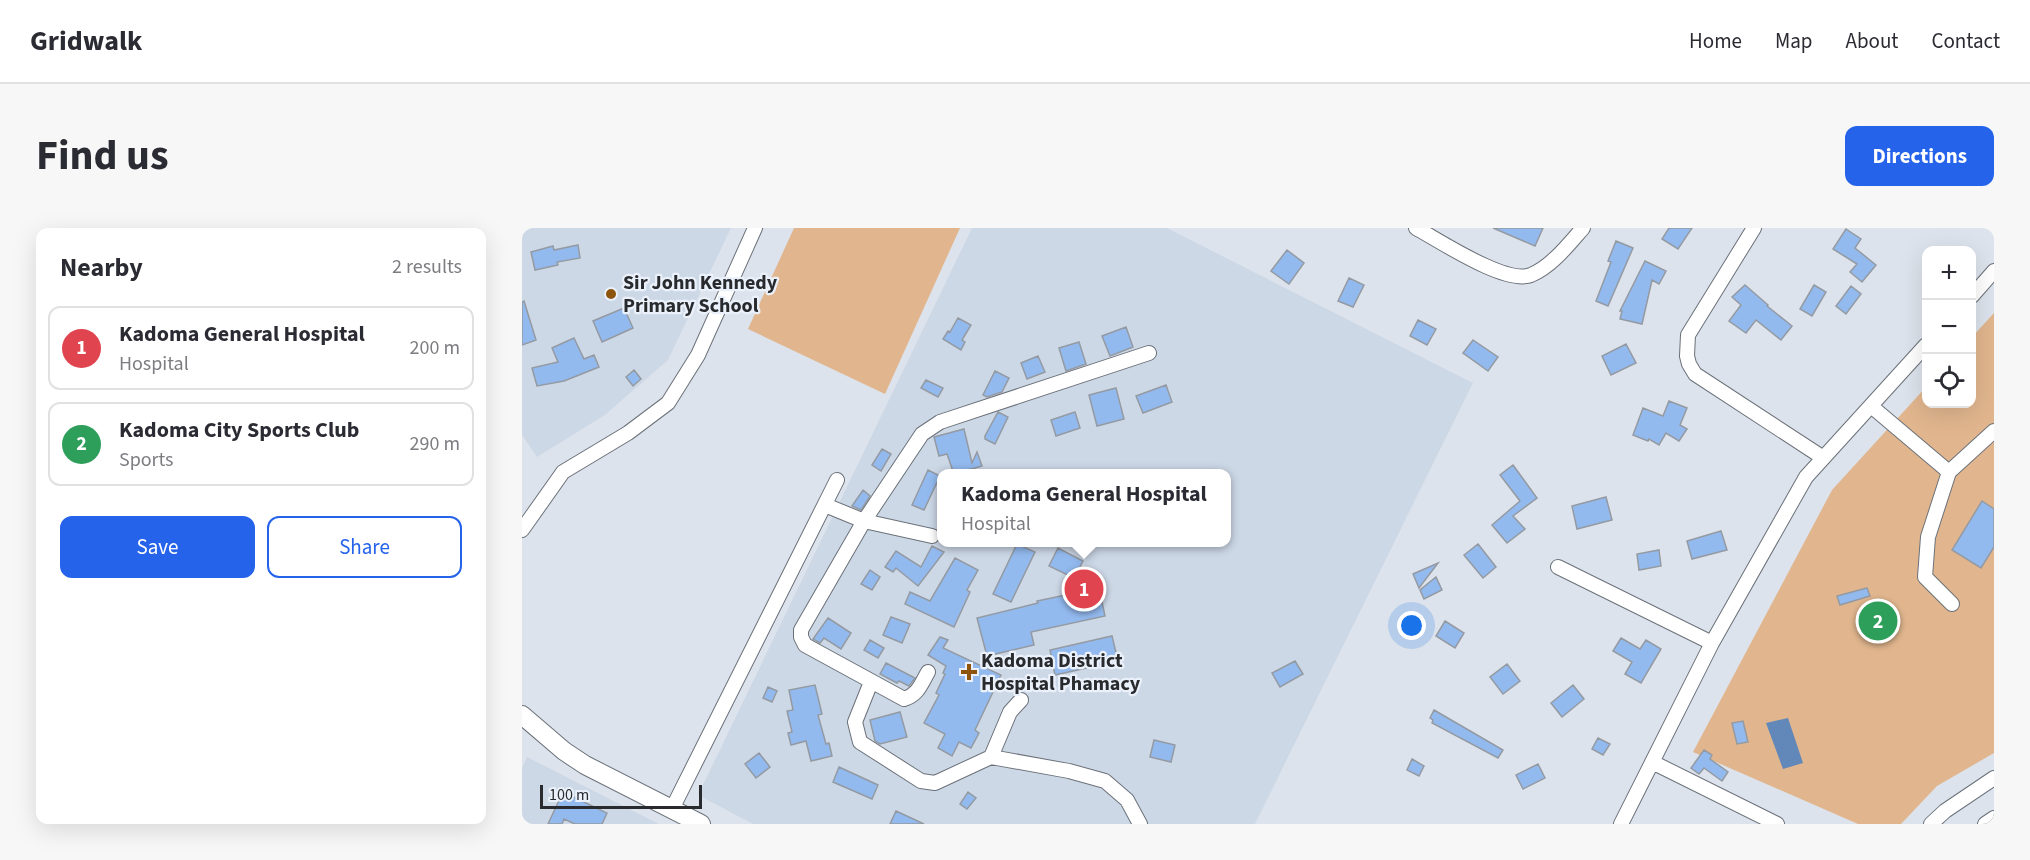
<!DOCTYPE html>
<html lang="en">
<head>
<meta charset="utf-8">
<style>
  :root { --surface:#fff; --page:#f7f7f7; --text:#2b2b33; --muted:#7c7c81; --line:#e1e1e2; --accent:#2563eb }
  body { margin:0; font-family:"Source Sans 3",sans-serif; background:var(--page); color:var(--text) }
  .controls { position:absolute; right:18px; top:18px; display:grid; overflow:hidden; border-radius:12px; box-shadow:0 6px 24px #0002 }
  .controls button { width:54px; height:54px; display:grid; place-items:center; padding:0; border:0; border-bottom:2px solid var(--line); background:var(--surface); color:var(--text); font:30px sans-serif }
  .scale { position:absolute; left:18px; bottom:15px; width:162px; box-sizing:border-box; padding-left:6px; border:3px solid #282a2d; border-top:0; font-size:16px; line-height:21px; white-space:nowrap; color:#282a2d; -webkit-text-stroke:4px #eaf1fa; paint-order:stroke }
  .you { position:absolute; left:890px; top:398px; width:21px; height:21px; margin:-15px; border:4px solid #fff; border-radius:50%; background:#1a73e8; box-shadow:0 0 0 9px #1a73e833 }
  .badge { display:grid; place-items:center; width:39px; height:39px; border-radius:50%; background:var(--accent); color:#fff; font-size:20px; font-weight:700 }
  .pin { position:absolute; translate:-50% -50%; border:3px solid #fff; box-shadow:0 2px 6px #0006 }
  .popup { position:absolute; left:415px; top:241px; width:294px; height:78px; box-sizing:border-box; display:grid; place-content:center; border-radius:12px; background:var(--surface); filter:drop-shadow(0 2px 4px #0005); font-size:20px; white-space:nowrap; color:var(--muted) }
  .popup b { font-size:22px; color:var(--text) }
  .popup::after { content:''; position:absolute; left:50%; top:100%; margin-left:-12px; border:12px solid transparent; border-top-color:var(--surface) }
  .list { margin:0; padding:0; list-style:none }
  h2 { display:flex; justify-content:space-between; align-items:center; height:78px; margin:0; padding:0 24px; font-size:26px }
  h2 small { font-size:20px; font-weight:400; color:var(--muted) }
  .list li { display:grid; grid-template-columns:39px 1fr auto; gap:18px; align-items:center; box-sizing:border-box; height:84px; margin:0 12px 12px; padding:0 12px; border:2px solid var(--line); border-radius:12px }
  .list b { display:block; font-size:22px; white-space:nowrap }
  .list p { margin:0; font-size:20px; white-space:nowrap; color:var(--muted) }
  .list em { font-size:20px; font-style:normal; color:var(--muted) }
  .actions { display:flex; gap:12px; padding:18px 24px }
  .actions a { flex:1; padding:14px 0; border:2px solid var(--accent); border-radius:12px; text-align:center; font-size:21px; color:var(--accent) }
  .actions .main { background:var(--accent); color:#fff }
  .icon { flex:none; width:33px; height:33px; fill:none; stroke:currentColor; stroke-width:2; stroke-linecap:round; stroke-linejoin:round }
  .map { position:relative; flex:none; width:1472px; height:596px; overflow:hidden; border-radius:12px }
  header { display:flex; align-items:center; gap:36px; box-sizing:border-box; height:84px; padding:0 30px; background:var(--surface); border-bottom:2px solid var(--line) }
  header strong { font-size:28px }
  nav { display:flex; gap:33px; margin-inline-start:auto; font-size:21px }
  .intro { display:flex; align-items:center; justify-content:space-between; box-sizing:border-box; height:144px; padding:0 36px }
  h1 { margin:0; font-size:42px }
  .button { padding:15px 27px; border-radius:12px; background:var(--accent); color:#fff; font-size:21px; font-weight:700 }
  main { display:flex; gap:36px; padding:0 36px }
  aside { flex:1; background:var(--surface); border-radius:12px; box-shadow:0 6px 24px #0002 }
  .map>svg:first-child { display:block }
  .built { fill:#cdd8e7; fill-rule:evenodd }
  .green { fill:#e1b68e }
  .water { fill:#6287b9 }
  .building { fill:#93baef; stroke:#949aa2; stroke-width:1.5 }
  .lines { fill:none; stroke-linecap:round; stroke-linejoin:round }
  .minor-casing { stroke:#6b7179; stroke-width:16 }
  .major-casing { stroke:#6b7179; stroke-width:20 }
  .minor { stroke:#fff; stroke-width:14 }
  .major { stroke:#fff; stroke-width:18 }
  .poi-dot { fill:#8d540d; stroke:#eaf1fa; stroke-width:2 }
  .labels { text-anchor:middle; stroke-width:4.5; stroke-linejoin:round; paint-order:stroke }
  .poi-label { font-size:20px; font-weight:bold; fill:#282a2d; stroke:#eaf1fa; text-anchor:start }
</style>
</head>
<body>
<header>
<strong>Gridwalk</strong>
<nav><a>Home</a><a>Map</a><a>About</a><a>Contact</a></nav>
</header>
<div class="intro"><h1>Find us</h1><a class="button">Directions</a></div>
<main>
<aside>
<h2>Nearby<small>2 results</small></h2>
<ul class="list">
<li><span class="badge" style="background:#e0444e">1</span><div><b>Kadoma General Hospital</b><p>Hospital</p></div><em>200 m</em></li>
<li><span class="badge" style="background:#2e9e5b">2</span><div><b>Kadoma City Sports Club</b><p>Sports</p></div><em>290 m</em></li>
</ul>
<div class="actions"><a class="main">Save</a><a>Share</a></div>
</aside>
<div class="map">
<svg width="1472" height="596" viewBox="0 0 1472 596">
  <rect width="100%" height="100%" fill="#dde3ec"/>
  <path class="built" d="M 0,0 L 209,0 L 146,132 L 83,187 L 15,229 L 0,207 Z
    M 450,0 L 645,0 L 951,155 L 733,596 L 231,596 L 176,567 ZM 420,246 L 704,246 L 704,314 L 420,314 Z
    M 5,529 L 137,596 L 0,596 L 0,540 Z"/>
  <path class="green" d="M 272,0 L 438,0 L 363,166 L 226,101 Z
    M 1472,85 L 1472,525 L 1415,558 L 1379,596 L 1336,596 L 1171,524 L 1310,262 L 1404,159 L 1404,176 L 1450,176 L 1450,109 Z"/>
  <path class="water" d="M 1266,490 L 1281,535 L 1261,541 L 1244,495 Z"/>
  <path class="building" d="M 971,0 L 1021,0 L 1013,18 Z
    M 1147,0 L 1170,0 L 1156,21 L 1140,11 Z
    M 1324,1 L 1339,11 L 1333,20 L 1354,37 L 1340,54 L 1328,44 L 1335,36 L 1311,21 Z
    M 1094,13 L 1111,20 L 1086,78 L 1074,73 L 1089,34 L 1086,33 Z
    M 56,17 L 58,30 L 35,34 L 36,37 L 13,42 L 9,24 L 31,18 L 32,22 Z
    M 765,22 L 782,35 L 767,56 L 749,43 Z
    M 1123,33 L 1144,43 L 1137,56 L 1130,52 L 1120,96 L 1098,91 L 1100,83 L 1098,83 Z
    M 827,50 L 842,57 L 831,79 L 816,73 Z
    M 1223,57 L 1246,77 L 1245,78 L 1270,98 L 1259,112 L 1234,92 L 1224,105 L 1207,93 L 1219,77 L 1210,69 Z
    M 1292,57 L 1304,64 L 1290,88 L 1278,81 Z
    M 1329,58 L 1339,66 L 1324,86 L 1314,78 Z
    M 2,73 L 14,112 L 0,117 L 0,74 Z
    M 102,80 L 111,100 L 80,114 L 71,93 Z
    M 436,90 L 449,97 L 440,112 L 443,114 L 439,122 L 421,111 L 426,103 L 428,104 Z
    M 896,92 L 914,101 L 905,117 L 888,108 Z
    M 604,99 L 611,119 L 588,128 L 580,108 Z
    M 52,110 L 62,131 L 72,127 L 77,139 L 42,153 L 15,158 L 10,140 L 36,134 L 30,120 Z
    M 951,112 L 976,129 L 966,143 L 941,125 Z
    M 557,114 L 564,136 L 544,143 L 537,120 Z
    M 1104,116 L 1114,135 L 1089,147 L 1080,128 Z
    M 516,128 L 523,144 L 505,151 L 499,135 Z
    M 112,142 L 119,151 L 111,158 L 104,149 Z
    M 473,143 L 487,150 L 480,164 L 465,169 L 461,167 Z
    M 404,152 L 421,160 L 416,169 L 399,160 Z
    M 644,157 L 650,174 L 621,185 L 614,168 Z
    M 594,160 L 602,191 L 575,198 L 567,167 Z
    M 1147,173 L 1165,180 L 1158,197 L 1165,201 L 1157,213 L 1144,205 L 1137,217 L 1127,211 L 1126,213 L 1111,207 L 1121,180 L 1141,188 Z
    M 476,184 L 486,189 L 473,216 L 463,211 L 463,208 Z
    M 553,184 L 558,200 L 534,208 L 529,192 Z
    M 442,201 L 450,235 L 455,224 L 460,238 L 432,246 L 425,226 L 417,228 L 412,209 Z
    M 360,221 L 369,226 L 359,243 L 350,237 Z
    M 991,237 L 1015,270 L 991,288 L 1003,301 L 985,315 L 970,297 L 998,273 L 978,247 Z
    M 406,242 L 418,248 L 402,282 L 390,277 Z
    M 341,262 L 348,268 L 339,282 L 330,278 Z
    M 1084,269 L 1090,292 L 1055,301 L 1050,278 Z
    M 1460,273 L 1472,281 L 1472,319 L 1459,340 L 1430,322 Z
    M 1199,303 L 1205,322 L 1170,331 L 1165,313 Z
    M 495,316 L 513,324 L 489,374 L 471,366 Z
    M 956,316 L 974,339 L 961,350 L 942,327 Z
    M 410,318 L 422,324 L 396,358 L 374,340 L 371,344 L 363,339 L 374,323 L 399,339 Z
    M 536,320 L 561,333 L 552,350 L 527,338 Z
    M 1137,322 L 1139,338 L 1117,342 L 1115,326 Z
    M 433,330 L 456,342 L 445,362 L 448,364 L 432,399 L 383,376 L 388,364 L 408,373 Z
    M 916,335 L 897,360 L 891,346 Z
    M 348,342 L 358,349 L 350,362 L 339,356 Z
    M 914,349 L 920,362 L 902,371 L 898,362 Z
    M 577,360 L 583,388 L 509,404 L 512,417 L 465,428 L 455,390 L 516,375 L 515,373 Z
    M 1345,360 L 1348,368 L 1318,377 L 1315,368 Z
    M 369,389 L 388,396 L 380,415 L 361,407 Z
    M 306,390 L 329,405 L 319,421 L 302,410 L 298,415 L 291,411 Z
    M 923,393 L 942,405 L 933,420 L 914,408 Z
    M 590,408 L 596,433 L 533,447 L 528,422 Z
    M 418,409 L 426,412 L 421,420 L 479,447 L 453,502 L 457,505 L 449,520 L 437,514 L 430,528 L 416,520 L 423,506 L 402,495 L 417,467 L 414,465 L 423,446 L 421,445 L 424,438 L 406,427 Z
    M 1099,410 L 1118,421 L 1124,412 L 1139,421 L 1119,455 L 1103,446 L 1110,434 L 1091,423 Z
    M 348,412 L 362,420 L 356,430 L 342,422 Z
    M 773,433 L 781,446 L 758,459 L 750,445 Z
    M 364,435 L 393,450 L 387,458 L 377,453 L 375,455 L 358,446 Z
    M 985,436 L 998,453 L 981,466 L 968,449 Z
    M 293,457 L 300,486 L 296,487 L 304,516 L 307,515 L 310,528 L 289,533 L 284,513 L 269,517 L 266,505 L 270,504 L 265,483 L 271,482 L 267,462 Z
    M 1051,457 L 1062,471 L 1040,489 L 1029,475 Z
    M 246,459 L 255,463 L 250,474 L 241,470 Z
    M 912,482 L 981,522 L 976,530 L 910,495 L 911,492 L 908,490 Z
    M 378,484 L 385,509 L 358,516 L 353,513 L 348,492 Z
    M 1221,493 L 1226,514 L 1215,516 L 1210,495 Z
    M 1076,510 L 1088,516 L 1081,527 L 1070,521 Z
    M 632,512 L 653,517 L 649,534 L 628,529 Z
    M 1182,522 L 1190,527 L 1188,531 L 1206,544 L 1200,553 L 1182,540 L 1177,546 L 1169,540 Z
    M 237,525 L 248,539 L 234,550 L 223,536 Z
    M 890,531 L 902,538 L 897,548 L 885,542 Z
    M 1016,536 L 1023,550 L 1001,561 L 994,547 Z
    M 317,539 L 356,557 L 350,571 L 311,554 Z
    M 41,564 L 85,585 L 80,596 L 53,596 L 42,591 L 40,596 L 26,596 Z
    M 446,564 L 454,570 L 445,581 L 438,576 Z
    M 374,583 L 402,596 L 368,596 Z"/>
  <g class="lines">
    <g class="minor-casing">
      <path id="minor" d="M 894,0 C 918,13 984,57 1009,47 C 1030,38 1046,17 1061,0
        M 1232,0 L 1166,107 L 1165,128 L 1167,136 L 1173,146 L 1300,229
        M 1450,68 L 1472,43
        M 1349,178 L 1427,244 L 1406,309 L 1403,349 L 1430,376
        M 1427,244 L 1472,203
        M 303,277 L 342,293 L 410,308
        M 0,302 L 41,244 L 106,205 L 146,175 L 176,127 L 233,0
        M 1036,339 L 1190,415
        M 406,444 C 399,456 396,467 382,471 L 283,417 L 279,409 L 279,402 L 342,293 L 400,206 L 418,194 L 627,125
        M 349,454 L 333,494 L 338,514 L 399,553 L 413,555 L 469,529 L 488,484 L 499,472
        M 469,529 L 547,543 L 583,553 L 605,572 L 618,596
        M 1130,534 L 1255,596
        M 150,581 L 315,252
        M 1099,596 L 1190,415 L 1284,249 L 1404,117
        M 1409,596 L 1423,583 L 1472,550
        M 1463,596 L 1472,590"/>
    </g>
    <g class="major-casing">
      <path id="major" d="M 0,487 L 42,523 L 63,537 L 179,596"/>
    </g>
    <use href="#minor" class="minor"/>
    <use href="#major" class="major"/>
  </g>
  <g class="poi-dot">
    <circle cx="89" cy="66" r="6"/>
    <path d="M444 435h6v6h6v6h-6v6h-6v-6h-6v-6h6z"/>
  </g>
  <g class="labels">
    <g class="poi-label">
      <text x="101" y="61">Sir John Kennedy<tspan x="101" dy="23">Primary School</tspan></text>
      <text x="459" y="439">Kadoma District<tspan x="459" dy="23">Hospital Phamacy</tspan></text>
    </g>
  </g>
</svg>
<div class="controls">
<button>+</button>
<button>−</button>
<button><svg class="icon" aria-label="locate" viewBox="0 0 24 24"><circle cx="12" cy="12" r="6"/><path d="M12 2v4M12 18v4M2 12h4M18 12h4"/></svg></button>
</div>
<div class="scale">100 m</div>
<div class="you"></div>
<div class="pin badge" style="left:562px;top:361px;background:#e0444e">1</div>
<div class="popup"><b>Kadoma General Hospital</b>Hospital</div>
<div class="pin badge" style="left:1356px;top:393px;background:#2e9e5b">2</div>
</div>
</main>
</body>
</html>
